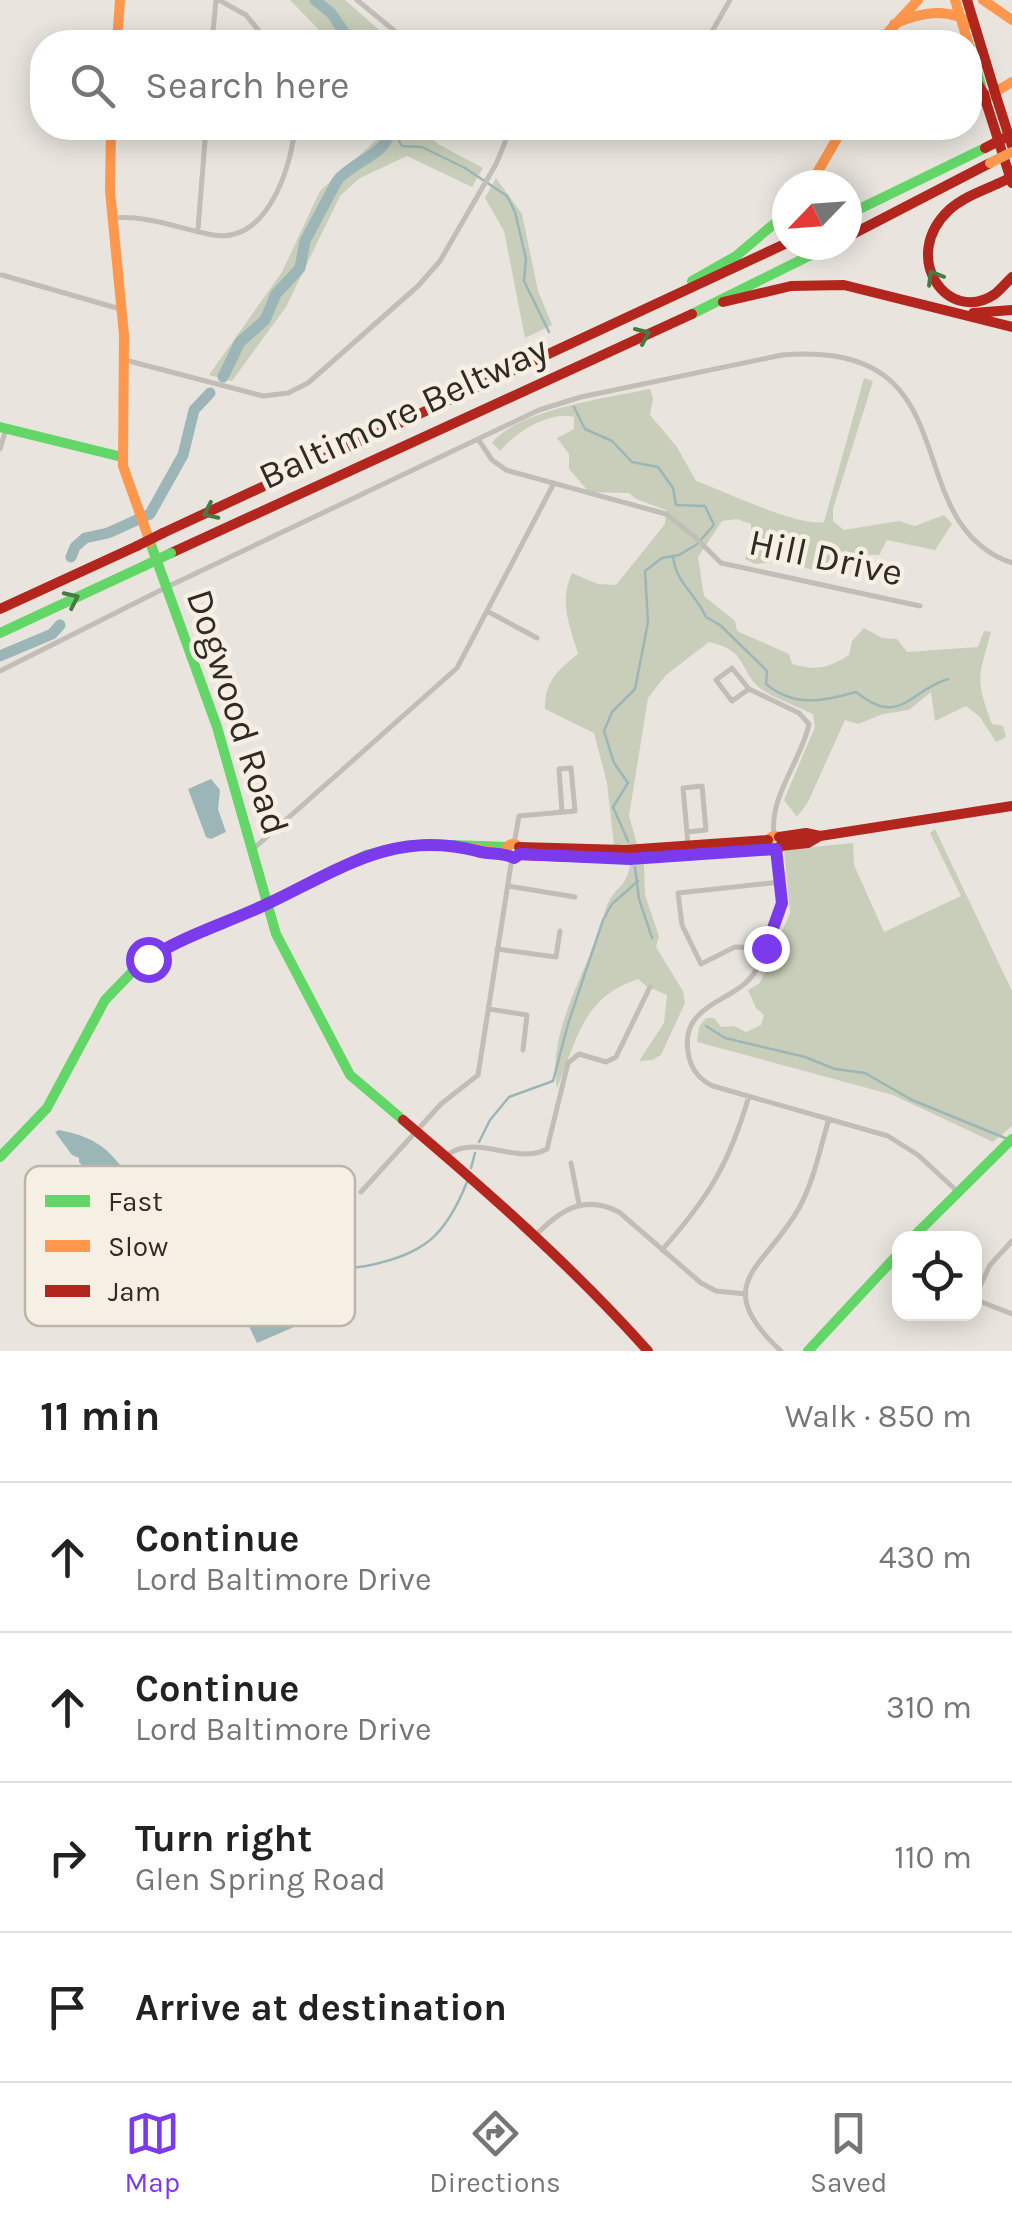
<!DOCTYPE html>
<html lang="en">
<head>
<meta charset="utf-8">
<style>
  :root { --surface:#fff; --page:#f6f6f6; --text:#222; --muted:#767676; --line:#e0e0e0; --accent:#7c3aed }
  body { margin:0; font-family:Karla,sans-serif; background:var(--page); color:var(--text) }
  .controls { position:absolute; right:30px; bottom:30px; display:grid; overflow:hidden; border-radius:20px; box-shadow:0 5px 25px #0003 }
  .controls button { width:90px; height:90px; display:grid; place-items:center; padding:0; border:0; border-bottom:2px solid var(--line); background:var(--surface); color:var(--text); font:50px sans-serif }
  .compass { position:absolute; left:772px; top:170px; width:90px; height:90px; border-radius:50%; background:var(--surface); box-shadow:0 5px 25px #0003; rotate:245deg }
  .stop { position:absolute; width:30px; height:30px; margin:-22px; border:8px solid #7c3aed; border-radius:50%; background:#fff }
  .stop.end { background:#7c3aed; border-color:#fff; box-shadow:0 2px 10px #0008 }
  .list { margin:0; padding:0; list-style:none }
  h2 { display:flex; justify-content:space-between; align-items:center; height:130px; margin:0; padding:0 40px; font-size:42px }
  h2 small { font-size:32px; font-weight:400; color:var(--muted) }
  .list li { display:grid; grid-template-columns:65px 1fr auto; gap:30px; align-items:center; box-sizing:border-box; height:150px; padding:0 40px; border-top:2px solid var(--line) }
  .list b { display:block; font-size:38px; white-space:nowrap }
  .list p { margin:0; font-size:32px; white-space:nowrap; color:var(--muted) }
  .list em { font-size:32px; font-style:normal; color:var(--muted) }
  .icon { flex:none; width:55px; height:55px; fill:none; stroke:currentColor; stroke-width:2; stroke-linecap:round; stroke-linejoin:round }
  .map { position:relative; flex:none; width:1012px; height:1351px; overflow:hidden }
  .search { position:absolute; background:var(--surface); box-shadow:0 5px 25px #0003; left:30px; right:30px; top:30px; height:110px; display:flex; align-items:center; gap:25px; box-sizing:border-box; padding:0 35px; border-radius:40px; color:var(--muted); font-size:38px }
  .sheet { height:730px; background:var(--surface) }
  nav { display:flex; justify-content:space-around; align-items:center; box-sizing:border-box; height:140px; border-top:2px solid var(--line); background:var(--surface); font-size:28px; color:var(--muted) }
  nav a { display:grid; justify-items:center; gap:5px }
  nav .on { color:var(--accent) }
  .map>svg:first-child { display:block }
  .green { fill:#c8ceb9 }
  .water { fill:#9cb6b8 }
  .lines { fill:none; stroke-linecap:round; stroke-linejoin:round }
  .stream { stroke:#9cb6b8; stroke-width:2.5 }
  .river { stroke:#9cb6b8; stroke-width:11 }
  .street { stroke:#c1bdb7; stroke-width:5 }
  .fast { stroke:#63d668; stroke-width:10 }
  .slow { stroke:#ff974d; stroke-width:10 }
  .jam { stroke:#b3261e; stroke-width:10 }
  .fast-bridge { stroke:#63d668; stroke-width:10 }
  .slow-bridge { stroke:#ff974d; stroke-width:10 }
  .jam-bridge { stroke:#b3261e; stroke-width:10 }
  .oneway { stroke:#487844 }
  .route { stroke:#7c3aed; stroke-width:12 }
  .labels { text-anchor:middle; stroke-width:9; stroke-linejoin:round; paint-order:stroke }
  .street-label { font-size:38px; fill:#312b26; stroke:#f6f0e4 }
  .key { fill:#f6f0e4; stroke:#bbb5ab; stroke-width:2.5 }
  .key-label { font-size:28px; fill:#312b26 }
</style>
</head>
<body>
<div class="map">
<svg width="1012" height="1351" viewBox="0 0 1012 1351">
  <rect width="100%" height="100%" fill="#e9e5de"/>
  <path class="green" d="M 290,0 L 345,0 L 393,42 L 331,42 Z
    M 383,128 L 423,128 L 438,144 L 483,168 L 472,187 L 407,156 L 360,178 L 340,196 L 286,307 L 232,381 L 209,375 L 282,272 L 320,191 L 374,142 Z
    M 496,178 L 522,214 L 538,291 L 552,325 L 525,338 L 504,231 L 485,198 Z
    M 864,378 L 873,381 L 833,509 L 833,521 L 844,530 L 899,521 L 915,526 L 944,515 L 952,524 L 935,550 L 887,540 L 879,555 C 861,554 849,559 831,555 L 829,575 L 784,561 L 755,564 L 745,559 L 751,545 L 751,524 L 737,519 L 722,521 L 698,557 L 704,596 L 735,621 L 737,631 L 789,654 L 792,664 C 815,671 829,668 849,655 L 852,641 L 864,628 L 882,638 L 897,639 L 907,652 L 978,647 L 984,631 L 991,632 C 978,680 975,677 992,724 L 1003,726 L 1006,737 L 996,742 L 980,717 L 966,706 L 935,721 L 931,692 L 909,710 L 883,714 L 858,724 L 845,720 L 808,802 L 797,817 L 784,800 L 815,727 L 813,714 C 797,706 775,699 761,689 C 738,670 749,651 709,642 L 666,675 L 648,698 L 629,816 L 637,844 L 614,845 L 607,783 L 594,733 L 545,709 C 545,681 557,671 578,654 C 569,624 559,602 572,573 L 598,584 L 616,585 L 665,524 L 666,510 L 636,499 L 629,493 L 589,492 L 569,469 L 569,454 L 557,438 L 574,429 L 574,417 C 551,410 514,433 500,451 L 492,443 C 517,410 610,397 650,389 L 653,398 L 650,415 L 677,447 L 696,481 C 724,491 798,527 824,522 Z
    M 935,829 L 1012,991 L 1012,1126 L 993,1142 L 893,1095 L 697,1042 L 699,1027 L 706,1018 L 714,1018 L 721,1027 L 734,1026 L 746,1032 L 761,1025 L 764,1015 L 756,1008 L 748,990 L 760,983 L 790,913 L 784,850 L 853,843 L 854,865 L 884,932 L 961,896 L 930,833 Z
    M 644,864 L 645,895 L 659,936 L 656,947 L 683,991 L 685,1003 L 661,1055 L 652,1060 L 639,1061 L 664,1023 L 667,995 L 646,986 L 638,979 C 583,997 577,1039 557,1088 C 548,1038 578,986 596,940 C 601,929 603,915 608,903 C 616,886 626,888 630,865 Z"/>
  <path class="water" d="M 211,779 L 220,790 L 218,809 L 226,832 L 211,839 L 206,837 L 188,789 Z
    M 59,1130 C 89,1136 105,1144 123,1169 C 129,1179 132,1182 129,1193 L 120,1198 L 112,1198 L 79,1162 L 79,1158 L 72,1155 L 55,1132 Z
    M 297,1292 L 316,1313 L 315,1318 L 257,1343 L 249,1326 L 290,1294 Z"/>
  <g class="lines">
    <path class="stream" d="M 392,128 L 402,146 L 422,147 L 465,168 L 507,196 L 515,212 L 526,259 L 524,281 L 549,332
      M 574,407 L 585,429 L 612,441 L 632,462 L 658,467 L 673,488 L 676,505 L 705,506 L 714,525 L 696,545 L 679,555 L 662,558 L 645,571 L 648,622 L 635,689 L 612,712 L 604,731 L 614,763 L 628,783 L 613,807 L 628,841
      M 673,556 C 676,584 695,592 706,617 L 720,625 L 767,671 L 766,684 C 795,708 822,701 856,692 C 901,728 908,691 948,679
      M 635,867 L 639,899 L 652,938
      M 706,1026 L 725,1038 L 805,1057 L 835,1069 L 865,1073 L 912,1100 L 1010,1140
      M 479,1142 L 490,1120 L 509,1097 L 553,1081 L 568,1024 L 603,920 L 612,904 L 638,881
      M 471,1168 L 475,1153
      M 317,1286 C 331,1271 347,1269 366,1266 C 424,1254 445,1237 467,1182"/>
    <path class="river" d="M 315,0 L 331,13 L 351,42
      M 223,377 L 240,342 L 265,320 L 276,294 L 300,268 L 305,241 L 337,181 C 352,161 387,156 391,128
      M 71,557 L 75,547 L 85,538 L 108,533 L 150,514 L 183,455 L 194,410 L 210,393
      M 0,656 L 52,634 L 60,625"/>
    <path class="street" d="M 219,0 L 246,15 L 268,42
      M 357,0 L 408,42
      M 212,42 L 216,0
      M 706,42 L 730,0
      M 113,218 C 149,215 179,229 213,235 C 268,244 290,168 295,128
      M 198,229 L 206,128
      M 2,275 L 120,309
      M 125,360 L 263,396 L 288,393 L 308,383 L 418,286 L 440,261 L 496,164 L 511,128
      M 478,439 L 492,460 L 506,470 L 666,514 L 694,536 L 721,563 L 920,606
      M 0,449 L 6,429
      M 487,611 L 537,638
      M 0,671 L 167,587 L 539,410 L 581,397 L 782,355 C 976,338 893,522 1012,563
      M 749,689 L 732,701 L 716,680 L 732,668 L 749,689 L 799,713 L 809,724 C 801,762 769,795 774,836
      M 687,832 L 706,830 L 702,786 L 683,788 L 688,844
      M 514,844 L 519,816 L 575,811 L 571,768 L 559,769 L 562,812
      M 776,849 C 778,866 785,887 782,904 C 779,925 766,951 756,970 C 738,1004 676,1001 689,1057 C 692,1070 700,1080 713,1086 L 888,1136 L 918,1155 L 957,1191
      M 252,850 L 457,668 L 553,485
      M 508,886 L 575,897
      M 766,948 L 735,947 L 701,964 L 682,925 L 678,893 L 781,882
      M 497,949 L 556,957 L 560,931
      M 489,1009 L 527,1015 L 523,1050
      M 446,1156 C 476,1132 516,1166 547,1149 L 568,1063 L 579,1054 L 606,1062 L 616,1057 L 650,987
      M 571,1163 L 579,1204
      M 361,1192 L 441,1104 L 478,1075 L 512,858
      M 533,1238 C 558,1212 582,1193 619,1212 L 701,1283 L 716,1291 L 746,1294
      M 662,1250 C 709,1197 729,1164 749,1096
      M 974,1299 L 990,1265 L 1012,1241
      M 974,1299 L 1012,1314
      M 781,1351 C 707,1283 766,1268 799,1208 C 814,1181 820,1148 829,1119"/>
    <path class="fast" d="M 970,47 L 981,86
      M 847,215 L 985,148
      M 692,281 L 736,256 L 787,213
      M 692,314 L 831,245
      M 0,427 L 122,457
      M 150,542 L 217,727 L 276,934 L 350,1075 L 403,1120
      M 0,633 L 144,566
      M 0,1157 L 47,1108 L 105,1000 L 134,970 L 165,948 L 266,905 L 366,855 L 425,844 L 508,847
      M 912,1238 L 1012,1139
      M 808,1351 L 900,1252"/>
    <path class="slow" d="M 955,0 L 968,42
      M 983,0 L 1012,20
      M 894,24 C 921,12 950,6 975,26
      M 117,42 L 120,0
      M 879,42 L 918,0
      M 970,107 L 1012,82
      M 111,128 L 110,191 L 124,335 L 123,466 L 150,542
      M 810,185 L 843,128
      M768 843a7 7 0 1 1 14 0a7 7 0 1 1-14 0Z
      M506 851a7 7 0 1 1 14 0a7 7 0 1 1-14 0Z
      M 470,848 L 507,854"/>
    <path class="jam" d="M 967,0 L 994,89
      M 894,42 L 919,35 L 943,42
      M 970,71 L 984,94
      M 996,96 L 1012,146
      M 986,102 L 1012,183
      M 997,184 C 981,191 962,198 949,210 C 899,257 948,326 995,294 C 1001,289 1007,282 1012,277
      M 847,237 L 990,163
      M 723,302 L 791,286 L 844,285 L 1012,327
      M 973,313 L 1012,310
      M 163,533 L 787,243
      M 171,553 L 692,314
      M 0,609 L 137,546
      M 779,837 L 806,833 L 820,836
      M 780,846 L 808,843 L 820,836 L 1012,806
      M 519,847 L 625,850 L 768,840
      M 519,855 L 630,859 L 770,848
      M 403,1120 C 488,1192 573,1267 648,1351"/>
    <path class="fast-bridge" d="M 144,566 L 171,553"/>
    <path class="slow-bridge" d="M 990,163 L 1012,152"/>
    <path class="jam-bridge" d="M 994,89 L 996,96
      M 984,94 L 986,102
      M 985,148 L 1012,134
      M 997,184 L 1012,177
      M 137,546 L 163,533"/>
  </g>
  <defs><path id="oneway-chevron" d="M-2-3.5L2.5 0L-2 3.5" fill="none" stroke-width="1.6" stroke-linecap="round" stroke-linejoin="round" transform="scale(2.5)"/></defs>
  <g class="oneway">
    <use href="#oneway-chevron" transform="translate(934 277) rotate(-121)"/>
    <use href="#oneway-chevron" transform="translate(643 335) rotate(-24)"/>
    <use href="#oneway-chevron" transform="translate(210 512) rotate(155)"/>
    <use href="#oneway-chevron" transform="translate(72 599) rotate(-25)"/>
  </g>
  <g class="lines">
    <path class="route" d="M 148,959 C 185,935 227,923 267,904 C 339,870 393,829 477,851 C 490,855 503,852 514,858 L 520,854 L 630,859 L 776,849 L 782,903 L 766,948"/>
  </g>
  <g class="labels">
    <g class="street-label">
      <text transform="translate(403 412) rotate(-25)" y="13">Baltimore Beltway</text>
      <text transform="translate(826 557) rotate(12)" y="13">Hill Drive</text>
      <text transform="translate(238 712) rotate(72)" y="13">Dogwood Road</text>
    </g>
  </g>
  <rect x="25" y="1166" width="330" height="160" rx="15" class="key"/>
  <rect x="45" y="1195" width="45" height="12" fill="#63d668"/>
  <rect x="45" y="1240" width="45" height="12" fill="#ff974d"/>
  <rect x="45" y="1285" width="45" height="12" fill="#b3261e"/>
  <g class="key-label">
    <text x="108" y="1211">Fast</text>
    <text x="108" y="1256">Slow</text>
    <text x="108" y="1301">Jam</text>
  </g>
</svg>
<div class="controls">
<button><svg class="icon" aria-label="locate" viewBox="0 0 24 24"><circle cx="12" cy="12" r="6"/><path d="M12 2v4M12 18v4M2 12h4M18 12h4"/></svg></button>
</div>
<svg class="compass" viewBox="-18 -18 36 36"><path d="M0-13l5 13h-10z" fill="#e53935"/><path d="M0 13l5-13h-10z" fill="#767676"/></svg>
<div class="stop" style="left:148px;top:959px"></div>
<div class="stop end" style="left:766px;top:948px"></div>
<div class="search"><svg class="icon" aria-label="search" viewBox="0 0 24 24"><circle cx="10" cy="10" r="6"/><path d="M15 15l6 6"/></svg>Search here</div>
</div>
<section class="sheet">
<h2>11 min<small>Walk · 850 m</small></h2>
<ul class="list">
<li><svg class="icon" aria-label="ahead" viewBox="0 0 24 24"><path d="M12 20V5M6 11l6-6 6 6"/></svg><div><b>Continue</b><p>Lord Baltimore Drive</p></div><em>430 m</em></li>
<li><svg class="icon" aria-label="ahead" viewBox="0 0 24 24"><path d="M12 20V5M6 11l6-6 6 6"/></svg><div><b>Continue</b><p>Lord Baltimore Drive</p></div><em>310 m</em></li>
<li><svg class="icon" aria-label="right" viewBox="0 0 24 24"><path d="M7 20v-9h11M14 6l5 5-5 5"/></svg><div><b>Turn right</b><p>Glen Spring Road</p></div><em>110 m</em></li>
<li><svg class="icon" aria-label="arrive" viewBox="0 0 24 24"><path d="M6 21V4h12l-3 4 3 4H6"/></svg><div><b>Arrive at destination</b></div></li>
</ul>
</section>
<nav>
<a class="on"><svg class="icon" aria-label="map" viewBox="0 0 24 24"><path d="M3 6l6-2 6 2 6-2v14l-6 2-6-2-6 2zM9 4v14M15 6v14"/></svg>Map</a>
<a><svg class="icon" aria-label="directions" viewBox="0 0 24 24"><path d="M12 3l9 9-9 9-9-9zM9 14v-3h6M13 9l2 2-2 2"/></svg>Directions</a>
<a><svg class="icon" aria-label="saved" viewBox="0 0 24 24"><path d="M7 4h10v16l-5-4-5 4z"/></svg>Saved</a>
</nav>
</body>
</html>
